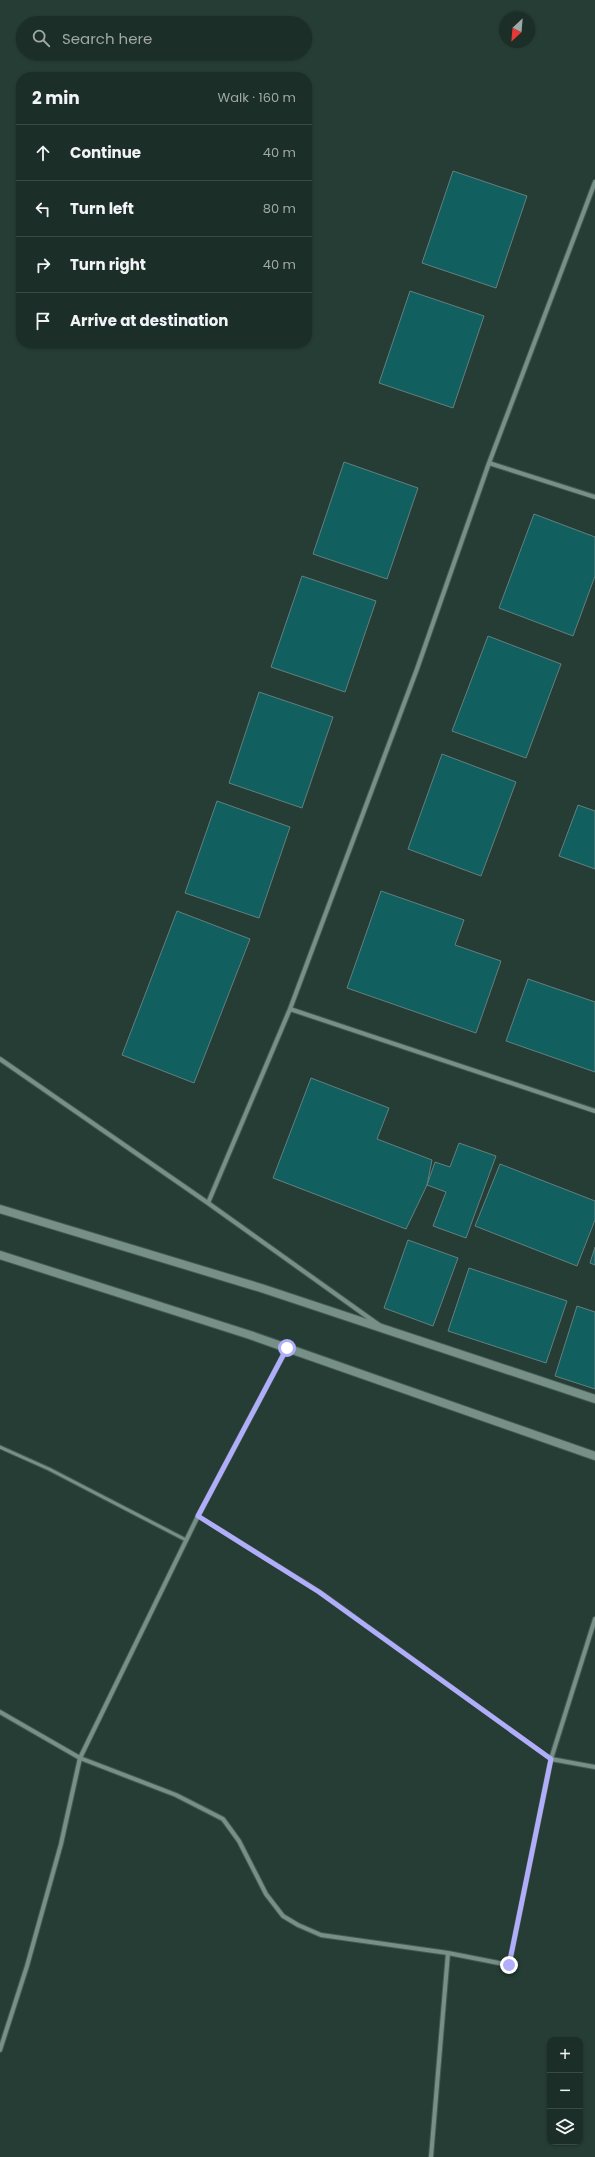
<!DOCTYPE html>
<html lang="en">
<head>
<meta charset="utf-8">
<style>
  :root { --surface:#1c2e28; --page:#293a34; --text:#f1f3f6; --muted:#a0a8a8; --line:#3a4a45 }
  body { margin:0; font-family:Poppins,sans-serif; background:var(--page); color:var(--text) }
  .controls { position:absolute; right:12px; bottom:12px; display:grid; overflow:hidden; border-radius:8px; box-shadow:0 1px 3px #0004 }
  .controls button { width:36px; height:36px; display:grid; place-items:center; padding:0; border:0; border-bottom:1px solid var(--line); background:var(--surface); color:var(--text); font:20px sans-serif }
  .compass { position:absolute; left:499px; top:12px; width:36px; height:36px; border-radius:50%; background:var(--surface); box-shadow:0 1px 3px #0004; rotate:206deg }
  .stop { position:absolute; width:12px; height:12px; margin:-9px; border:3px solid #b0aefa; border-radius:50%; background:#fff }
  .stop.end { background:#b0aefa; border-color:#fff; box-shadow:0 1px 4px #0008 }
  .list { margin:0; padding:0; list-style:none }
  h2 { display:flex; justify-content:space-between; align-items:center; height:52px; margin:0; padding:0 16px; font-size:17px }
  h2 small { font-size:13px; font-weight:400; color:var(--muted) }
  .list li { display:grid; grid-template-columns:26px 1fr auto; gap:12px; align-items:center; box-sizing:border-box; height:56px; padding:0 16px; border-top:1px solid var(--line) }
  .list b { display:block; font-size:15px; white-space:nowrap }
  .list em { font-size:13px; font-style:normal; color:var(--muted) }
  .icon { flex:none; width:22px; height:22px; fill:none; stroke:currentColor; stroke-width:2; stroke-linecap:round; stroke-linejoin:round }
  .map { position:relative; flex:none; width:595px; height:2157px; overflow:hidden }
  .search { position:absolute; background:var(--surface); box-shadow:0 1px 3px #0004; left:16px; top:16px; width:296px; height:44px; display:flex; align-items:center; gap:10px; box-sizing:border-box; padding:0 14px; border-radius:22px; color:var(--muted); font-size:15px }
  .panel { position:absolute; background:var(--surface); box-shadow:0 1px 3px #0004; left:16px; top:72px; width:296px; height:276px; border-radius:16px }
  .map>svg:first-child { display:block }
  .building { fill:#125f5f; stroke:#647f7f }
  .lines { fill:none; stroke-linecap:round; stroke-linejoin:round }
  .lane-casing { stroke:#455953; stroke-width:5 }
  .street-casing { stroke:#455953; stroke-width:6 }
  .secondary-casing { stroke:#455953; stroke-width:10 }
  .lane { stroke:#779087; stroke-width:3 }
  .street { stroke:#779087; stroke-width:4 }
  .secondary { stroke:#779087; stroke-width:8 }
  .route { stroke:#b0aefa; stroke-width:5 }
</style>
</head>
<body>
<div class="map">
<svg width="595" height="2157" viewBox="0 0 595 2157">
  <rect width="100%" height="100%" fill="#263d36"/>
  <path class="building" d="M 453,171 L 527,196 L 496,288 L 422,263 Z
    M 410,291 L 484,316 L 453,408 L 379,383 Z
    M 344,462 L 418,488 L 387,579 L 313,554 Z
    M 534,514 L 595,537 L 595,576 L 573,636 L 499,608 Z
    M 302,576 L 376,601 L 345,692 L 271,667 Z
    M 488,636 L 561,664 L 526,758 L 452,731 Z
    M 259,692 L 333,717 L 302,808 L 229,783 Z
    M 442,754 L 516,782 L 481,876 L 408,849 Z
    M 217,801 L 290,827 L 259,918 L 185,893 Z
    M 578,805 L 595,811 L 595,869 L 559,856 Z
    M 381,891 L 464,920 L 455,945 L 501,961 L 476,1033 L 347,988 Z
    M 177,911 L 250,939 L 194,1083 L 122,1055 Z
    M 528,979 L 595,1002 L 595,1072 L 506,1041 Z
    M 311,1078 L 389,1108 L 377,1139 L 432,1160 L 427,1185 L 406,1229 L 273,1178 Z
    M 459,1143 L 496,1156 L 466,1238 L 433,1226 L 446,1192 L 427,1185 L 435,1162 L 450,1167 Z
    M 500,1164 L 595,1201 L 595,1220 L 577,1266 L 475,1226 Z
    M 408,1240 L 458,1258 L 433,1326 L 384,1308 Z
    M 595,1247 L 595,1265 L 590,1263 Z
    M 469,1268 L 567,1301 L 546,1363 L 448,1331 Z
    M 577,1306 L 595,1312 L 595,1389 L 555,1376 Z"/>
  <g class="lines">
    <g class="lane-casing">
      <path id="lane" d="M 0,1447 L 49,1469 L 186,1540
        M 198,1516 L 319,1591 L 551,1759"/>
    </g>
    <g class="street-casing">
      <path id="street" d="M 489,463 L 595,497
        M 290,1009 L 595,1111
        M 0,1059 L 208,1203 L 379,1325
        M 208,1203 L 290,1009 L 417,669 L 489,463 L 595,182
        M 0,1712 L 80,1758 L 176,1795 L 223,1819 L 239,1841 L 266,1894 L 283,1916 L 298,1925 L 321,1935 L 448,1953 L 509,1965 L 551,1759 L 595,1619
        M 551,1759 L 595,1767
        M 0,2050 L 27,1966 L 61,1844 L 80,1758 L 198,1516 L 287,1348
        M 431,2157 L 448,1953"/>
    </g>
    <g class="secondary-casing">
      <path id="secondary" d="M 0,1209 L 261,1288 L 595,1399
        M 0,1255 L 250,1335 L 595,1456"/>
    </g>
    <use href="#lane" class="lane"/>
    <use href="#street" class="street"/>
    <use href="#secondary" class="secondary"/>
  </g>
  <g class="lines">
    <path class="route" d="M 287,1348 L 198,1516 L 319,1592 L 551,1759 L 509,1965"/>
  </g>
</svg>
<div class="controls">
<button>+</button>
<button>−</button>
<button><svg class="icon" aria-label="layers" viewBox="0 0 24 24"><path d="M12 4l9 5-9 5-9-5zM3 14l9 5 9-5"/></svg></button>
</div>
<svg class="compass" viewBox="-18 -18 36 36"><path d="M0-13l5 13h-10z" fill="#e53935"/><path d="M0 13l5-13h-10z" fill="#a0a8a8"/></svg>
<div class="stop" style="left:287px;top:1348px"></div>
<div class="stop end" style="left:509px;top:1965px"></div>
<div class="search"><svg class="icon" aria-label="search" viewBox="0 0 24 24"><circle cx="10" cy="10" r="6"/><path d="M15 15l6 6"/></svg>Search here</div>
<section class="panel">
<h2>2 min<small>Walk · 160 m</small></h2>
<ul class="list">
<li><svg class="icon" aria-label="ahead" viewBox="0 0 24 24"><path d="M12 20V5M6 11l6-6 6 6"/></svg><div><b>Continue</b></div><em>40 m</em></li>
<li><svg class="icon" aria-label="left" viewBox="0 0 24 24"><path d="M17 20v-9H6M10 6l-5 5 5 5"/></svg><div><b>Turn left</b></div><em>80 m</em></li>
<li><svg class="icon" aria-label="right" viewBox="0 0 24 24"><path d="M7 20v-9h11M14 6l5 5-5 5"/></svg><div><b>Turn right</b></div><em>40 m</em></li>
<li><svg class="icon" aria-label="arrive" viewBox="0 0 24 24"><path d="M6 21V4h12l-3 4 3 4H6"/></svg><div><b>Arrive at destination</b></div></li>
</ul>
</section>
</div>
</body>
</html>
